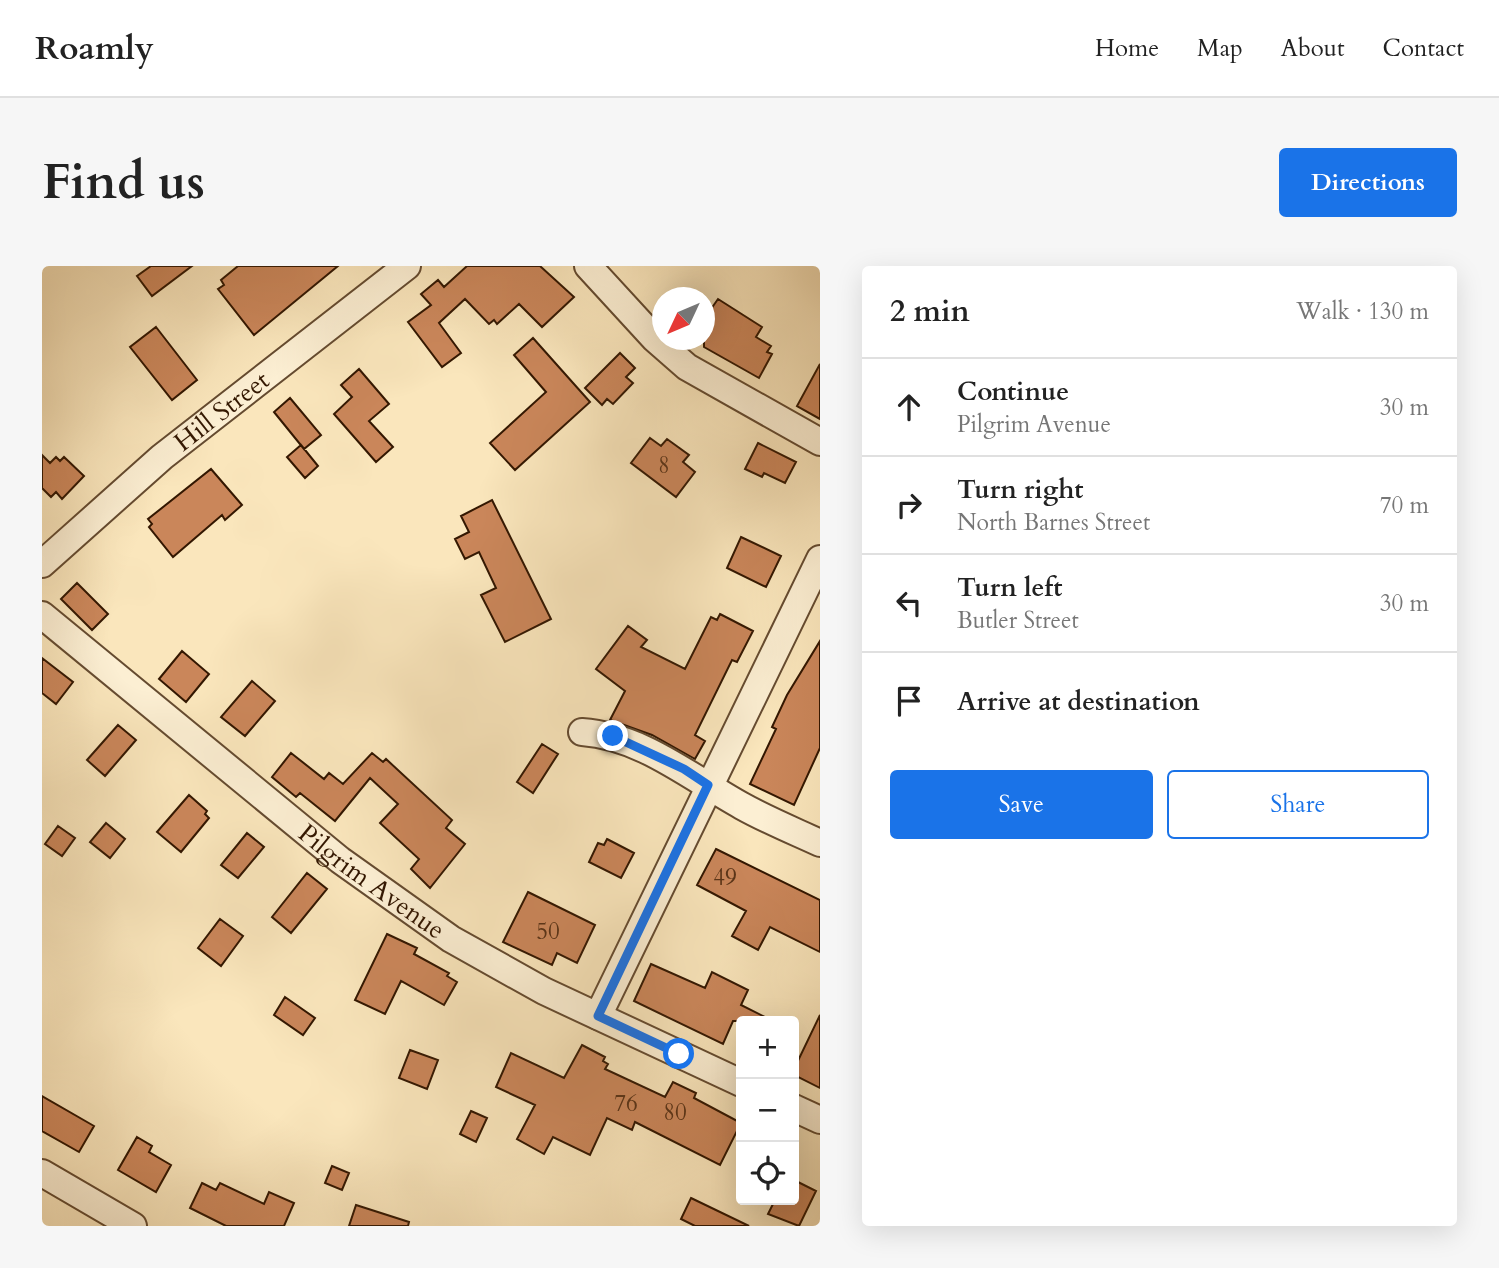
<!DOCTYPE html>
<html lang="en">
<head>
<meta charset="utf-8">
<style>
  :root { --surface:#fff; --page:#f6f6f6; --text:#222; --muted:#767676; --line:#e0e0e0; --accent:#1a73e8 }
  body { margin:0; font-family:Cardo,serif; background:var(--page); color:var(--text) }
  .controls { position:absolute; right:21px; bottom:21px; display:grid; overflow:hidden; border-radius:7px; box-shadow:0 7px 28px #0002 }
  .controls button { width:63px; height:63px; display:grid; place-items:center; padding:0; border:0; border-bottom:2px solid var(--line); background:var(--surface); color:var(--text); font:35px sans-serif }
  .compass { position:absolute; left:610px; top:21px; width:63px; height:63px; border-radius:50%; background:var(--surface); box-shadow:0 7px 28px #0002; rotate:226deg }
  .stop { position:absolute; width:21px; height:21px; margin:-16px; border:5px solid #1a73e8; border-radius:50%; background:#fff }
  .stop.end { background:#1a73e8; border-color:#fff; box-shadow:0 2px 7px #0008 }
  .list { margin:0; padding:0; list-style:none }
  h2 { display:flex; justify-content:space-between; align-items:center; height:91px; margin:0; padding:0 28px; font-size:30px }
  h2 small { font-size:23px; font-weight:400; color:var(--muted) }
  .list li { display:grid; grid-template-columns:46px 1fr auto; gap:21px; align-items:center; box-sizing:border-box; height:98px; padding:0 28px; border-top:2px solid var(--line) }
  .list b { display:block; font-size:26px; white-space:nowrap }
  .list p { margin:0; font-size:23px; white-space:nowrap; color:var(--muted) }
  .list em { font-size:23px; font-style:normal; color:var(--muted) }
  .actions { display:flex; gap:14px; padding:21px 28px }
  .actions a { flex:1; padding:16px 0; border:2px solid var(--accent); border-radius:7px; text-align:center; font-size:24px; color:var(--accent) }
  .actions .main { background:var(--accent); color:#fff }
  .icon { flex:none; width:38px; height:38px; fill:none; stroke:currentColor; stroke-width:2; stroke-linecap:round; stroke-linejoin:round }
  .map { position:relative; flex:none; width:778px; height:960px; overflow:hidden; border-radius:7px }
  header { display:flex; align-items:center; gap:42px; box-sizing:border-box; height:98px; padding:0 35px; background:var(--surface); border-bottom:2px solid var(--line) }
  header strong { font-size:33px }
  nav { display:flex; gap:38px; margin-inline-start:auto; font-size:24px }
  .intro { display:flex; align-items:center; justify-content:space-between; box-sizing:border-box; height:168px; padding:0 42px }
  h1 { margin:0; font-size:49px }
  .button { padding:18px 32px; border-radius:7px; background:var(--accent); color:#fff; font-size:24px; font-weight:700 }
  main { display:flex; gap:42px; padding:0 42px }
  aside { flex:1; background:var(--surface); border-radius:7px; box-shadow:0 7px 28px #0002 }
  .map>svg:first-child { display:block }
  .building { fill:#ca865a; stroke:#331701; stroke-width:2 }
  .lines { fill:none; stroke-linecap:round; stroke-linejoin:round }
  .minor-casing { stroke:#654b30; stroke-width:30 }
  .minor { stroke:#fcefd3; stroke-width:26 }
  .route { stroke:#1a73e8; stroke-width:9 }
  .labels { text-anchor:middle; stroke-width:5; stroke-linejoin:round; paint-order:stroke }
  .number-label { font-size:23px; fill:#593317 }
  .street-label { font-size:26px; fill:#331701; stroke:#fcefd3 }
</style>
</head>
<body>
<header>
<strong>Roamly</strong>
<nav><a>Home</a><a>Map</a><a>About</a><a>Contact</a></nav>
</header>
<div class="intro"><h1>Find us</h1><a class="button">Directions</a></div>
<main>
<div class="map">
<svg width="778" height="960" viewBox="0 0 778 960">
  <rect width="100%" height="100%" fill="#fae6bc"/>
  <filter id="stains"><feTurbulence type="fractalNoise" baseFrequency=".00286" numOctaves="4"/><feColorMatrix values="0 0 0 0 .2 0 0 0 0 .09 0 0 0 0 .02 0 0 0 .5 -.17"/></filter>
  <radialGradient id="worn" r=".72"><stop offset=".6" stop-color="#630" stop-opacity="0"/><stop offset="1" stop-color="#630" stop-opacity=".3"/></radialGradient>
  <path class="building" d="M 109,0 L 150,0 L 110,30 L 95,10 Z
    M 196,0 L 296,0 L 212,69 L 176,23 L 182,19 L 179,14 Z
    M 425,0 L 498,0 L 532,31 L 500,61 L 477,38 L 455,58 L 452,54 L 447,58 L 423,33 L 397,57 L 419,87 L 400,101 L 366,56 L 389,39 L 379,28 L 396,14 L 402,21 Z
    M 676,33 L 720,61 L 714,71 L 729,80 L 725,86 L 730,88 L 717,112 L 662,81 L 662,53 Z
    M 114,61 L 155,114 L 130,134 L 88,81 Z
    M 491,72 L 548,136 L 473,204 L 448,177 L 504,126 L 472,89 Z
    M 578,87 L 593,102 L 584,111 L 591,117 L 571,138 L 565,133 L 560,139 L 543,122 Z
    M 778,98 L 778,153 L 755,140 Z
    M 317,103 L 347,138 L 327,155 L 351,181 L 334,196 L 292,148 L 310,131 L 299,119 Z
    M 248,132 L 279,169 L 262,183 L 232,146 Z
    M 608,172 L 619,180 L 625,173 L 647,189 L 641,196 L 653,206 L 634,231 L 589,197 Z
    M 716,177 L 754,196 L 743,217 L 722,207 L 720,211 L 703,203 Z
    M 259,179 L 276,200 L 263,212 L 245,191 Z
    M 0,189 L 8,197 L 14,191 L 18,195 L 22,191 L 42,210 L 20,233 L 14,226 L 9,231 L 0,222 Z
    M 169,203 L 200,239 L 183,254 L 180,249 L 131,291 L 107,261 L 110,258 L 106,253 Z
    M 450,234 L 509,353 L 463,376 L 439,329 L 454,322 L 437,286 L 423,293 L 413,273 L 427,266 L 419,250 Z
    M 699,271 L 739,290 L 724,321 L 685,302 Z
    M 35,317 L 66,348 L 50,364 L 19,333 Z
    M 678,348 L 711,365 L 695,396 L 690,394 L 653,469 L 663,475 L 653,493 L 610,469 L 568,454 L 583,425 L 554,403 L 586,360 L 605,374 L 599,381 L 643,403 L 669,351 L 675,354 Z
    M 778,375 L 778,482 L 752,539 L 708,518 L 734,463 L 730,461 L 745,429 Z
    M 140,385 L 167,408 L 144,436 L 117,413 Z
    M 0,392 L 31,416 L 14,438 L 0,427 Z
    M 210,415 L 233,435 L 203,470 L 179,451 Z
    M 76,459 L 94,474 L 63,510 L 45,494 Z
    M 500,478 L 516,488 L 491,527 L 475,516 Z
    M 249,487 L 282,513 L 287,507 L 301,518 L 330,487 L 341,496 L 344,493 L 410,554 L 404,562 L 423,578 L 388,622 L 369,603 L 377,593 L 338,557 L 356,538 L 328,512 L 293,555 L 258,527 L 254,531 L 230,511 Z
    M 147,529 L 165,545 L 163,548 L 167,552 L 139,586 L 115,566 Z
    M 64,557 L 83,573 L 68,592 L 48,576 Z
    M 16,560 L 33,572 L 20,590 L 3,578 Z
    M 205,567 L 222,581 L 196,612 L 179,599 Z
    M 565,573 L 592,587 L 579,612 L 547,596 L 556,577 L 562,579 Z
    M 674,583 L 778,634 L 778,686 L 728,661 L 716,684 L 690,670 L 704,645 L 655,619 Z
    M 265,607 L 285,623 L 249,667 L 230,651 Z
    M 486,626 L 553,659 L 535,697 L 515,687 L 510,699 L 461,676 Z
    M 178,653 L 201,670 L 179,700 L 156,682 Z
    M 345,668 L 375,682 L 372,688 L 407,707 L 405,710 L 415,716 L 402,739 L 359,715 L 343,748 L 313,734 Z
    M 609,698 L 663,722 L 670,706 L 706,724 L 699,739 L 731,755 L 691,755 L 681,778 L 592,735 Z
    M 243,731 L 273,752 L 261,769 L 232,749 Z
    M 778,749 L 778,822 L 752,809 L 752,803 Z
    M 540,779 L 563,791 L 561,795 L 566,798 L 563,803 L 623,831 L 631,816 L 654,827 L 652,832 L 699,857 L 678,899 L 593,856 L 590,864 L 565,852 L 548,889 L 511,871 L 502,888 L 475,873 L 493,839 L 454,821 L 469,787 L 522,812 Z
    M 368,784 L 396,794 L 385,823 L 357,812 Z
    M 0,830 L 52,860 L 37,886 L 0,865 Z
    M 429,845 L 445,852 L 434,876 L 418,868 Z
    M 95,871 L 110,880 L 107,886 L 129,899 L 114,926 L 76,904 Z
    M 290,900 L 307,907 L 300,924 L 283,917 Z
    M 752,914 L 774,925 L 757,960 L 726,948 L 733,934 L 752,934 Z
    M 160,917 L 174,924 L 178,917 L 222,938 L 227,926 L 252,937 L 242,960 L 184,960 L 148,942 Z
    M 649,932 L 707,960 L 653,960 L 639,953 Z
    M 314,939 L 367,956 L 366,960 L 307,960 Z"/>
  <g class="lines">
    <g class="minor-casing">
      <g id="minor">
        <path d="M 546,0 L 613,73 L 645,101 L 778,176"/>
        <path id="s1" d="M 0,298 L 120,191 L 365,0"/>
        <path id="s2" d="M 0,349 L 298,594 L 409,673 L 502,725 L 699,817"/>
        <path d="M 540,466 C 600,470 649,512 700,540 C 725,554 752,565 778,577"/>
        <path d="M 556,750 L 778,293"/>
        <path d="M 752,842 L 778,854"/>
        <path d="M 0,907 L 91,960"/>
      </g>
    </g>
    <use href="#minor" class="minor"/>
  </g>
  <g class="lines">
    <path class="route" d="M 571,470 L 642,503 L 666,519 L 556,750 L 637,788"/>
  </g>
  <g class="labels">
    <g class="number-label">
      <text x="622" y="207">8</text>
      <text x="683" y="619">49</text>
      <text x="506" y="673">50</text>
      <text x="584" y="845">76</text>
      <text x="633" y="854">80</text>
    </g>
    <g class="street-label">
      <text dy="9" stroke="none"><textPath href="#s1" startOffset="236">Hill Street</textPath></text>
      <text dy="9" stroke="none"><textPath href="#s2" startOffset="424">Pilgrim Avenue</textPath></text>
    </g>
  </g>
  <rect width="100%" height="100%" filter="url(#stains)"/>
  <rect width="100%" height="100%" fill="url(#worn)"/>
</svg>
<div class="controls">
<button>+</button>
<button>−</button>
<button><svg class="icon" aria-label="locate" viewBox="0 0 24 24"><circle cx="12" cy="12" r="6"/><path d="M12 2v4M12 18v4M2 12h4M18 12h4"/></svg></button>
</div>
<svg class="compass" viewBox="-18 -18 36 36"><path d="M0-13l5 13h-10z" fill="#e53935"/><path d="M0 13l5-13h-10z" fill="#767676"/></svg>
<div class="stop" style="left:637px;top:788px"></div>
<div class="stop end" style="left:571px;top:470px"></div>
</div>
<aside>
<h2>2 min<small>Walk · 130 m</small></h2>
<ul class="list">
<li><svg class="icon" aria-label="ahead" viewBox="0 0 24 24"><path d="M12 20V5M6 11l6-6 6 6"/></svg><div><b>Continue</b><p>Pilgrim Avenue</p></div><em>30 m</em></li>
<li><svg class="icon" aria-label="right" viewBox="0 0 24 24"><path d="M7 20v-9h11M14 6l5 5-5 5"/></svg><div><b>Turn right</b><p>North Barnes Street</p></div><em>70 m</em></li>
<li><svg class="icon" aria-label="left" viewBox="0 0 24 24"><path d="M17 20v-9H6M10 6l-5 5 5 5"/></svg><div><b>Turn left</b><p>Butler Street</p></div><em>30 m</em></li>
<li><svg class="icon" aria-label="arrive" viewBox="0 0 24 24"><path d="M6 21V4h12l-3 4 3 4H6"/></svg><div><b>Arrive at destination</b></div></li>
</ul>
<div class="actions"><a class="main">Save</a><a>Share</a></div>
</aside>
</main>
</body>
</html>
